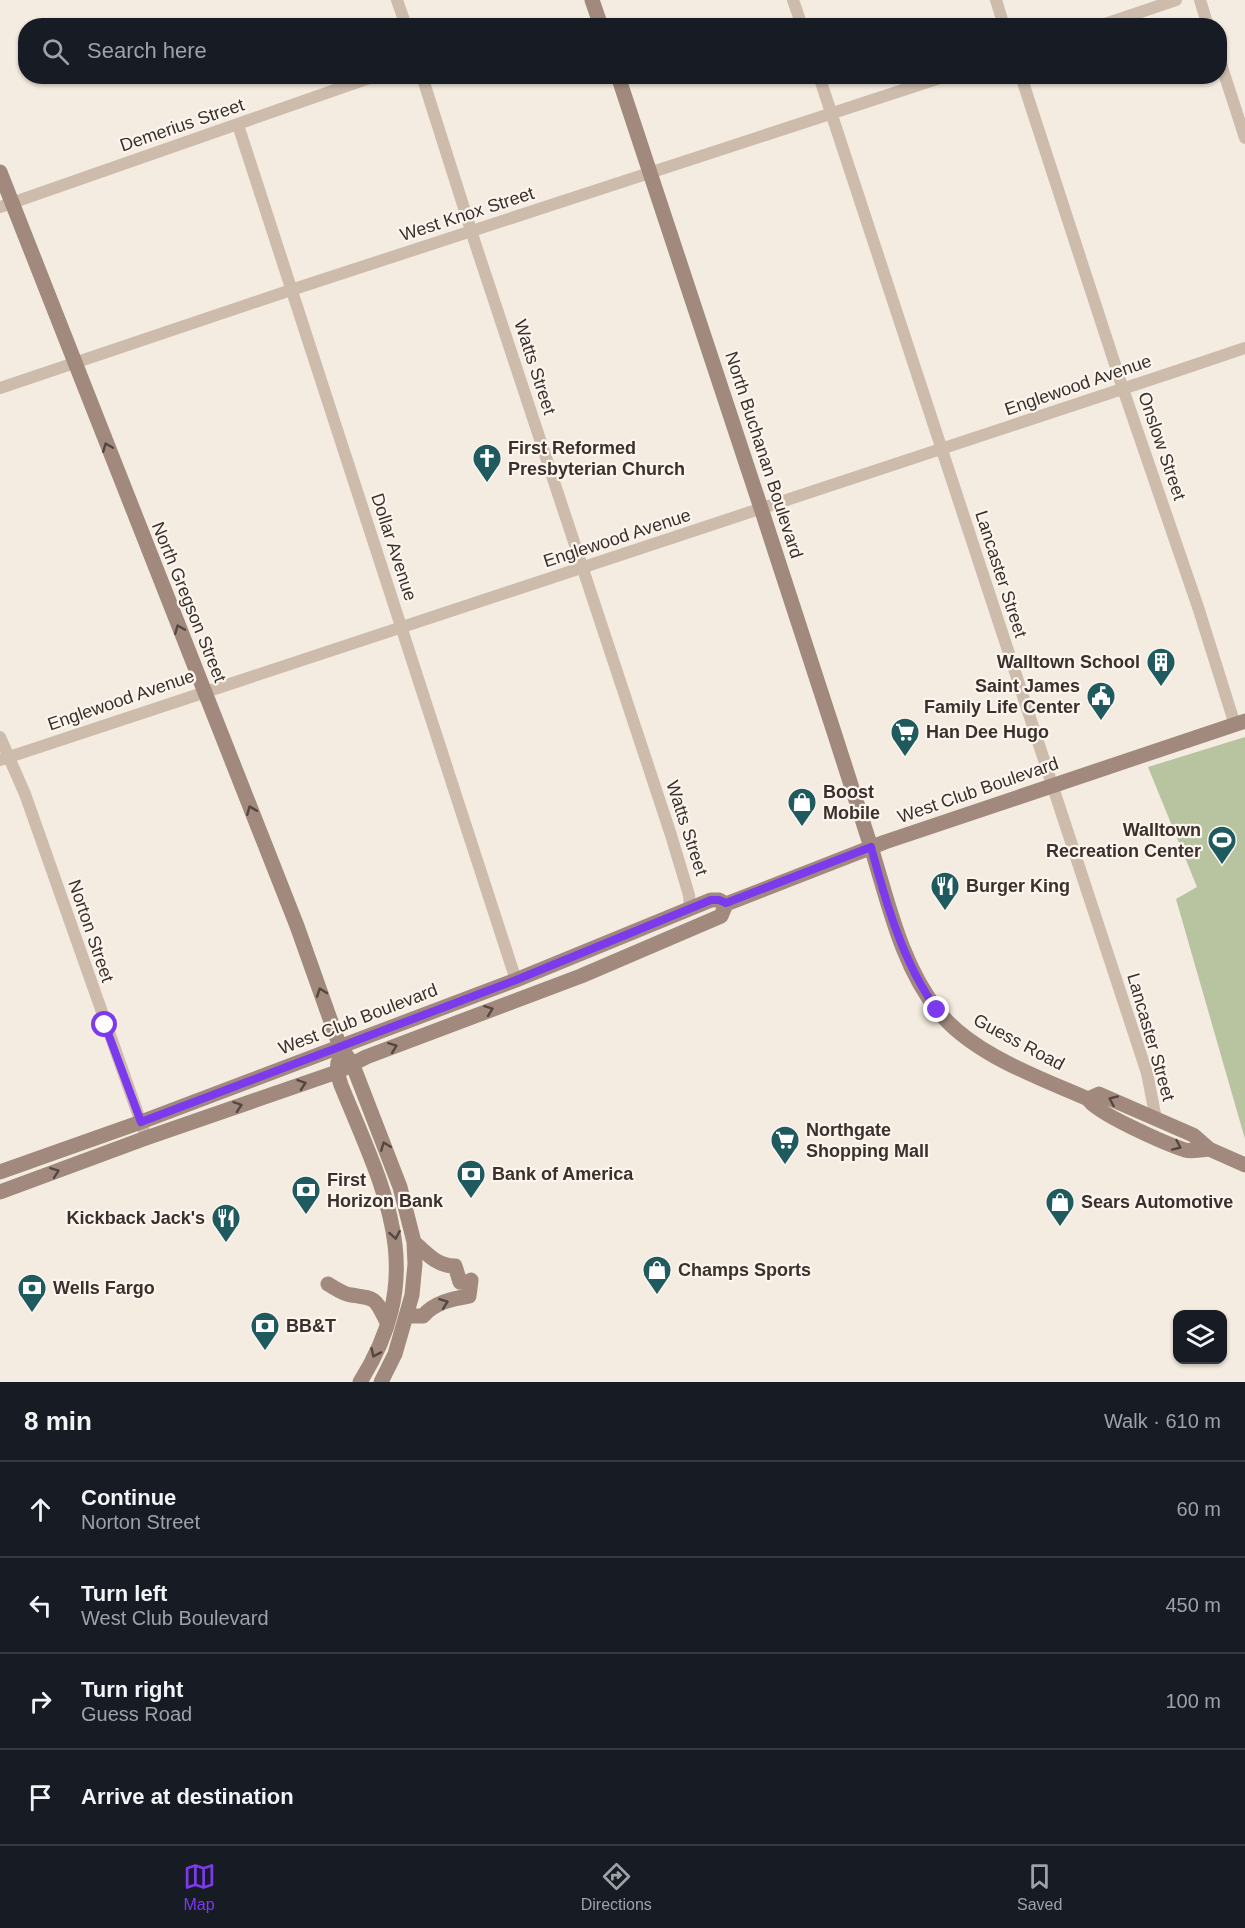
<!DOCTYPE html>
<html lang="en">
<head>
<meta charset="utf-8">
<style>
  :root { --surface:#171b24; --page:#242831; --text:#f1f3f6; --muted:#9ea1a6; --line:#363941; --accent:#7c3aed }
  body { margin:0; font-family:Arial,sans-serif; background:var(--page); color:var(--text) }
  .controls { position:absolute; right:18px; bottom:18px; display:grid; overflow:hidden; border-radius:12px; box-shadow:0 2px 4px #0004 }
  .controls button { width:54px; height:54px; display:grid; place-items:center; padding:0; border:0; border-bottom:2px solid var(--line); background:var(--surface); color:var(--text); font:30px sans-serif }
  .stop { position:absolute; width:18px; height:18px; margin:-14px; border:4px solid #7c3aed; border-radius:50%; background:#fff }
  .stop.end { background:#7c3aed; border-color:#fff; box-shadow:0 2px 6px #0008 }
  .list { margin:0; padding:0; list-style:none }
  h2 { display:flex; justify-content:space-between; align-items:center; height:78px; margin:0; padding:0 24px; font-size:26px }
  h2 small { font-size:20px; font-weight:400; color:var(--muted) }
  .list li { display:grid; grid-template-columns:39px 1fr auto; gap:18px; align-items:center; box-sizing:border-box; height:96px; padding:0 24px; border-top:2px solid var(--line) }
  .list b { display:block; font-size:22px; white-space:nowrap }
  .list p { margin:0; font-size:20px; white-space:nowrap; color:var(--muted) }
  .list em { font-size:20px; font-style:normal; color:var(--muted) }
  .icon { flex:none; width:33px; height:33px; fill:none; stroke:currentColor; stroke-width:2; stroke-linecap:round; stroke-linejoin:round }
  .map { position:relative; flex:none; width:1245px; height:1382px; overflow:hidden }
  .search { position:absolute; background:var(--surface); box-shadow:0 2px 4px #0004; left:18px; right:18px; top:18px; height:66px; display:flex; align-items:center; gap:15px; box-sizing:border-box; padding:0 21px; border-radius:24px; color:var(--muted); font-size:22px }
  .sheet { height:462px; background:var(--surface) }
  nav { display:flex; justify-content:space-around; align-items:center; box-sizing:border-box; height:84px; border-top:2px solid var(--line); background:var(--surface); font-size:16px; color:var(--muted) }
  nav a { display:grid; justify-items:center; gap:3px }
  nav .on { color:var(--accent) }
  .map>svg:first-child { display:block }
  .green { fill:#b8c4a0 }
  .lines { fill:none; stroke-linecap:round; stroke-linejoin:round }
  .street { stroke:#cdbbac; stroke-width:12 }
  .secondary { stroke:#a18a7d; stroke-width:15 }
  .oneway { stroke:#544640 }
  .route { stroke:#7c3aed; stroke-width:8 }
  .labels { text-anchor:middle; stroke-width:4.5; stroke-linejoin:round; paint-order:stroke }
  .street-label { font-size:18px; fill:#3b302b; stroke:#fbf5ee }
  .poi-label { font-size:18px; font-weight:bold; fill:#3b302b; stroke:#fbf5ee; text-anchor:start }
</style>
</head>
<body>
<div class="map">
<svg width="1245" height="1382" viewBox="0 0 1245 1382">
  <rect width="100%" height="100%" fill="#f4ebe1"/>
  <path class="green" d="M 1245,737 L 1245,1139 L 1176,899 L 1197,887 L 1148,767 Z"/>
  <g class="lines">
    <path class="street" d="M 397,0 L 406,26
      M 793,0 L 802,26
      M 996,0 L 1004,26
      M 1200,0 L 1208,26
      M 1099,26 L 1176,0
      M 1220,61 L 1245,138
      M 422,76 L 476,246 L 671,835 L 689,895 L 690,908
      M 819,76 L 1147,1073 L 1156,1119
      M 1021,76 L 1123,389 L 1198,607 L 1235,725
      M 238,125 L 516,980
      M 0,207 L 375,76
      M 0,388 L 291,290 L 946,76
      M 0,737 L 25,794 L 144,1131
      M 0,760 C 415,622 831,488 1245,348"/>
    <path class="secondary" d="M 592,0 L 601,26
      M 618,76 C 691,295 763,513 834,732 C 846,769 858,806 870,844 C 888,900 900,963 938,1011 C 972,1054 1038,1077 1088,1099 C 1095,1113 1167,1144 1185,1150 C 1192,1152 1201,1150 1209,1149
      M 0,172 L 297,926 L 340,1047 L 352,1063 L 400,1187 L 414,1242 L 415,1264 L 412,1295 L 395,1354 L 381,1382
      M 338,1062 L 337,1072 L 341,1085 C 385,1193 430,1271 360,1382
      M 1088,1099 L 1099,1094 L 1193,1135 L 1209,1149 L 1245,1165
      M 0,1172 L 141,1122 L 516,980 L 711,900 L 719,900 L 726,904 L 885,842 L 1245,721
      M 0,1192 L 146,1138 L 337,1072 L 366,1057 L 581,976 L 721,916 L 726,904
      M 414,1242 C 427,1254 437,1266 455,1266 L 460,1282
      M 328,1284 C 335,1288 343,1294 351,1295 C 377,1299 374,1297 387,1322
      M 407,1316 L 423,1316 C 435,1302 452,1299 469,1296 L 471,1280"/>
  </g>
  <defs><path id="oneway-chevron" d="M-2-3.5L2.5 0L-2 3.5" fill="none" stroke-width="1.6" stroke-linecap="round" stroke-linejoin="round" transform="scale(1.5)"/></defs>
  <g class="oneway">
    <use href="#oneway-chevron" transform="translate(107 447) rotate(-112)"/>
    <use href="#oneway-chevron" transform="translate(179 629) rotate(-112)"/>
    <use href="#oneway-chevron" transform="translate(251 810) rotate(-112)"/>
    <use href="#oneway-chevron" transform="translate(321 992) rotate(-110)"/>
    <use href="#oneway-chevron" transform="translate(489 1010) rotate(-21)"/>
    <use href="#oneway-chevron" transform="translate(393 1047) rotate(-21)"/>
    <use href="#oneway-chevron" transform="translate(302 1084) rotate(-19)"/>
    <use href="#oneway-chevron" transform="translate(1113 1100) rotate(-156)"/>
    <use href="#oneway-chevron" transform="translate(238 1106) rotate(-19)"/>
    <use href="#oneway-chevron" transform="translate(385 1146) rotate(-111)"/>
    <use href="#oneway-chevron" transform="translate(1177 1146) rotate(24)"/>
    <use href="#oneway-chevron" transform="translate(55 1172) rotate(-20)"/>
    <use href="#oneway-chevron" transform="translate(395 1235) rotate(80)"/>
    <use href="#oneway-chevron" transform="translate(444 1303) rotate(-20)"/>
    <use href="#oneway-chevron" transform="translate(375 1353) rotate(114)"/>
  </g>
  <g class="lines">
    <path class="route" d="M 105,1025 L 141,1122 L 516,980 L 711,900 L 719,900 L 726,903 L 871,847 C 886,903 903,963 937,1010"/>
  </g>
  <defs>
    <g id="church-pin" transform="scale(1.5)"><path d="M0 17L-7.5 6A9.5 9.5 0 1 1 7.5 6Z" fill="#1f5a5e" stroke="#fbf5ee"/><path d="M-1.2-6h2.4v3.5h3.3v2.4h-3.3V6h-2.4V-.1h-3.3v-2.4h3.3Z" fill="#fff"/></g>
    <g id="building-pin" transform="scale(1.5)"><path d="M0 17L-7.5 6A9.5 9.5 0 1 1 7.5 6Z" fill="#1f5a5e" stroke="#fbf5ee"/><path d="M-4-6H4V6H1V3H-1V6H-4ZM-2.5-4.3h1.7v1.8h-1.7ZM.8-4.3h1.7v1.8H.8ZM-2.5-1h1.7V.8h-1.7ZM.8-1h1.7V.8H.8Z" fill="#fff"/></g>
    <g id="civic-pin" transform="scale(1.5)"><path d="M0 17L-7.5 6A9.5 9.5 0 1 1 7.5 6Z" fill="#1f5a5e" stroke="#fbf5ee"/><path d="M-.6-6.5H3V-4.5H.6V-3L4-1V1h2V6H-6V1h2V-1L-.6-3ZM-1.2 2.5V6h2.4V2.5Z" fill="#fff"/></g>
    <g id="supermarket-pin" transform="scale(1.5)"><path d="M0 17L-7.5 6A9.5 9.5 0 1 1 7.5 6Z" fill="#1f5a5e" stroke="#fbf5ee"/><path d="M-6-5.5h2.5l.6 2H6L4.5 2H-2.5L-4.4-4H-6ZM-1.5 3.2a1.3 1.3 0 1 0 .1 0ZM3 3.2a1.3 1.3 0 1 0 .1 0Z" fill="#fff"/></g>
    <g id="shop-pin" transform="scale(1.5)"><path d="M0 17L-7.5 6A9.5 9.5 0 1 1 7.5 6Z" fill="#1f5a5e" stroke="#fbf5ee"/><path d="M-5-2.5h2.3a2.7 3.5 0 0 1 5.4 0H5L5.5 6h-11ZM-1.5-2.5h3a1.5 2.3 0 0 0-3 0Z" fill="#fff"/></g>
    <g id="stadium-pin" transform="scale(1.5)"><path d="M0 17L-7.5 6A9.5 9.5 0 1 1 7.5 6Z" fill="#1f5a5e" stroke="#fbf5ee"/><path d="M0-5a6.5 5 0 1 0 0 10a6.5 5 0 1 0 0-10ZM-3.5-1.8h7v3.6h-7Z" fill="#fff"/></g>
    <g id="restaurant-pin" transform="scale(1.5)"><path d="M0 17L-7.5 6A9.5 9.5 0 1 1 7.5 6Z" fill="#1f5a5e" stroke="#fbf5ee"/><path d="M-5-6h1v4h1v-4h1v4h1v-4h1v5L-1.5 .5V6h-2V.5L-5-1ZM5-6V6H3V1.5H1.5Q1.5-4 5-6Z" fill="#fff"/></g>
    <g id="bank-pin" transform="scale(1.5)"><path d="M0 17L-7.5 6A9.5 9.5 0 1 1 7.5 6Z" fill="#1f5a5e" stroke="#fbf5ee"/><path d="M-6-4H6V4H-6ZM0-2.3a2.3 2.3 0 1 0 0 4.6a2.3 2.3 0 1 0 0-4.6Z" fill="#fff"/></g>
  </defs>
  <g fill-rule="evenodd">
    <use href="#church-pin" x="487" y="458"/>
    <use href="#building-pin" x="1161" y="662"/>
    <use href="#civic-pin" x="1101" y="696"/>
    <use href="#supermarket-pin" x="905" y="732"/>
    <use href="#shop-pin" x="802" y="802"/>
    <use href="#stadium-pin" x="1222" y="840"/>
    <use href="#restaurant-pin" x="945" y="886"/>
    <use href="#supermarket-pin" x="785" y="1140"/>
    <use href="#bank-pin" x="471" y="1174"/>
    <use href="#bank-pin" x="306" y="1190"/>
    <use href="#shop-pin" x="1060" y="1202"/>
    <use href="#restaurant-pin" x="226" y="1218"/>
    <use href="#shop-pin" x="657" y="1270"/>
    <use href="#bank-pin" x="32" y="1288"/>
    <use href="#bank-pin" x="265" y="1326"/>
  </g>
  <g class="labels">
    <g class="street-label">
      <text transform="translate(182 125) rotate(-19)" y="6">Demerius Street</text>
      <text transform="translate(467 214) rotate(-18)" y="6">West Knox Street</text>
      <text transform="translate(535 367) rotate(72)" y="6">Watts Street</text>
      <text transform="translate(1078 385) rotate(-19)" y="6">Englewood Avenue</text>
      <text transform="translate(1162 446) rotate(71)" y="6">Onslow Street</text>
      <text transform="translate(764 455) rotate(72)" y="6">North Buchanan Boulevard</text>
      <text transform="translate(617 538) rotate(-18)" y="6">Englewood Avenue</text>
      <text transform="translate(394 547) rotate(72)" y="6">Dollar Avenue</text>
      <text transform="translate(1001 574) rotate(72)" y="6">Lancaster Street</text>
      <text transform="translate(189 602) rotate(68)" y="6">North Gregson Street</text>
      <text transform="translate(121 700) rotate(-19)" y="6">Englewood Avenue</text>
      <text transform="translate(978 790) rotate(-19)" y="6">West Club Boulevard</text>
      <text transform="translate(687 828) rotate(72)" y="6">Watts Street</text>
      <text transform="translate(91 931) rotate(71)" y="6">Norton Street</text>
      <text transform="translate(358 1019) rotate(-21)" y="6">West Club Boulevard</text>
      <text transform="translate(1151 1037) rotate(74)" y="6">Lancaster Street</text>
      <text transform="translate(1019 1042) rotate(28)" y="6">Guess Road</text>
    </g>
    <g class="poi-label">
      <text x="508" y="454">First Reformed<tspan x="508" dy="21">Presbyterian Church</tspan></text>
      <text x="1140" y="668" text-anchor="end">Walltown School</text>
      <text x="1080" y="692" text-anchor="end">Saint James<tspan x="1080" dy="21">Family Life Center</tspan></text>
      <text x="926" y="738">Han Dee Hugo</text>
      <text x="823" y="798">Boost<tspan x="823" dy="21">Mobile</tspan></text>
      <text x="1201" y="836" text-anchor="end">Walltown<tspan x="1201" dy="21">Recreation Center</tspan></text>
      <text x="966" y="892">Burger King</text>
      <text x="806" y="1136">Northgate<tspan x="806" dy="21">Shopping Mall</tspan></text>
      <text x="492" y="1180">Bank of America</text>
      <text x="327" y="1186">First<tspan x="327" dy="21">Horizon Bank</tspan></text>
      <text x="1081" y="1208">Sears Automotive</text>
      <text x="205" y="1224" text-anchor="end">Kickback Jack's</text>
      <text x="678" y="1276">Champs Sports</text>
      <text x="53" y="1294">Wells Fargo</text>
      <text x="286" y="1332">BB&amp;T</text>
    </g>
  </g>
</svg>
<div class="controls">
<button><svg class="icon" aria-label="layers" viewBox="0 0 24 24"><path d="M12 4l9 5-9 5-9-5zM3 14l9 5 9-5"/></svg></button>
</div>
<div class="stop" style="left:105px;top:1025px"></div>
<div class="stop end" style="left:937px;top:1010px"></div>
<div class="search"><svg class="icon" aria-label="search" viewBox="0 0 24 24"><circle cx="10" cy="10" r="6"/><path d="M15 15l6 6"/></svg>Search here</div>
</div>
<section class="sheet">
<h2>8 min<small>Walk · 610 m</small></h2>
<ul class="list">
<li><svg class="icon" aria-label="ahead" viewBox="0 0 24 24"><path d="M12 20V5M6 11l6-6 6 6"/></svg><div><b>Continue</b><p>Norton Street</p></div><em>60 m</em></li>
<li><svg class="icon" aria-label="left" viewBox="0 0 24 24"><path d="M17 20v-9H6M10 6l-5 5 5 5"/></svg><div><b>Turn left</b><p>West Club Boulevard</p></div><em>450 m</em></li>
<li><svg class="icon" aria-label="right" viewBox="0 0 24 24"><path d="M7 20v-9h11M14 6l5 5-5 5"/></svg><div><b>Turn right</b><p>Guess Road</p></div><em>100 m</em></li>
<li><svg class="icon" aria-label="arrive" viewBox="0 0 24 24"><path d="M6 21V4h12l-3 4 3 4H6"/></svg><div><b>Arrive at destination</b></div></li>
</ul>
</section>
<nav>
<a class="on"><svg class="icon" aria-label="map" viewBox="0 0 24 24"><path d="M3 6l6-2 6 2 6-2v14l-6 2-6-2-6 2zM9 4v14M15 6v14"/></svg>Map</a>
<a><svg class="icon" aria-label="directions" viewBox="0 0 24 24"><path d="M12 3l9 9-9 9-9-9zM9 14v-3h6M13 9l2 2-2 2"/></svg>Directions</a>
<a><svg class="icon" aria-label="saved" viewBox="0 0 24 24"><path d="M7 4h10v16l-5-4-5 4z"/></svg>Saved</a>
</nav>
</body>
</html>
